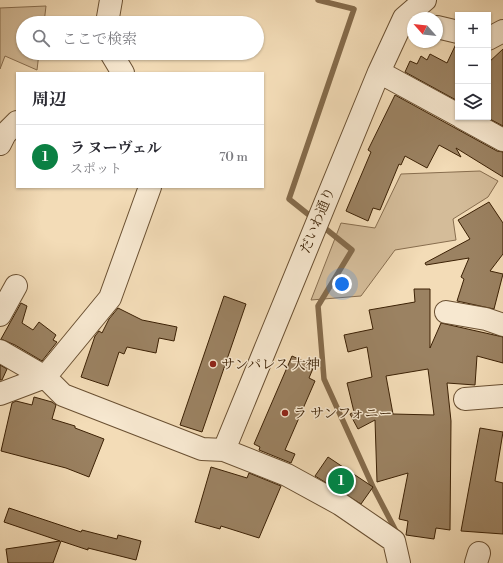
<!DOCTYPE html>
<html lang="ja">
<head>
<meta charset="utf-8">
<style>
  :root { --surface:#fff; --page:#f7f7f7; --text:#2b2b33; --muted:#7c7c81; --line:#e1e1e2; --accent:#0b8043 }
  body { margin:0; font-family:"Libre Bodoni","Noto Serif JP",serif; background:var(--page); color:var(--text) }
  .controls { position:absolute; right:12px; top:12px; display:grid; overflow:hidden; border-radius:0px; box-shadow:0 1px 3px #0004 }
  .controls button { width:36px; height:36px; display:grid; place-items:center; padding:0; border:0; border-bottom:1px solid var(--line); background:var(--surface); color:var(--text); font:20px sans-serif }
  .compass { position:absolute; left:407px; top:12px; width:36px; height:36px; border-radius:50%; background:var(--surface); box-shadow:0 1px 3px #0004; rotate:297deg }
  .you { position:absolute; left:342px; top:284px; width:14px; height:14px; margin:-10px; border:3px solid #fff; border-radius:50%; background:#1a73e8; box-shadow:0 0 0 6px #1a73e833 }
  .badge { display:grid; place-items:center; width:26px; height:26px; border-radius:50%; background:var(--accent); color:#fff; font-size:13px; font-weight:700 }
  .pin { position:absolute; translate:-50% -50%; border:2px solid #fff; box-shadow:0 1px 4px #0006 }
  .list { margin:0; padding:0; list-style:none }
  h2 { display:flex; justify-content:space-between; align-items:center; height:52px; margin:0; padding:0 16px; font-size:17px }
  h2 small { font-size:13px; font-weight:400; color:var(--muted) }
  .list li { display:grid; grid-template-columns:26px 1fr auto; gap:12px; align-items:center; box-sizing:border-box; height:64px; padding:0 16px; border-top:1px solid var(--line) }
  .list b { display:block; font-size:15px; white-space:nowrap }
  .list p { margin:0; font-size:13px; white-space:nowrap; color:var(--muted) }
  .list em { font-size:13px; font-style:normal; color:var(--muted) }
  .icon { flex:none; width:22px; height:22px; fill:none; stroke:currentColor; stroke-width:2; stroke-linecap:round; stroke-linejoin:round }
  .map { position:relative; flex:none; width:503px; height:563px; overflow:hidden }
  .search { position:absolute; background:var(--surface); box-shadow:0 1px 3px #0004; left:16px; top:16px; width:248px; height:44px; display:flex; align-items:center; gap:10px; box-sizing:border-box; padding:0 14px; border-radius:22px; color:var(--muted); font-size:15px }
  .panel { position:absolute; background:var(--surface); box-shadow:0 1px 3px #0004; left:16px; top:72px; width:248px; height:116px; border-radius:0px }
  .map>svg:first-child { display:block }
  .green { fill:#d4bc99; stroke:#886e4f }
  .lines { fill:none; stroke-linecap:round; stroke-linejoin:round }
  .stream { stroke:#856b4b; stroke-width:5.5 }
  .building { fill:#9b8262; stroke:#3c2105; fill-rule:evenodd }
  .minor-casing { stroke:#6a5032; stroke-width:24 }
  .minor { stroke:#f7e8d0; stroke-width:22 }
  .poi-dot { fill:#8f2418; stroke:#f7e8d0; stroke-width:1.5 }
  .labels { text-anchor:middle; stroke-width:3; stroke-linejoin:round; paint-order:stroke }
  .street-label { font-size:14px; fill:#3c2105; stroke:#f7e8d0 }
  .poi-label { font-size:14px; fill:#3c2105; stroke:#f7e8d0; text-anchor:start }
</style>
</head>
<body>
<div class="map">
<svg width="503" height="563" viewBox="0 0 503 563">
  <rect width="100%" height="100%" fill="#f3dcb7"/>
  <filter id="stains"><feTurbulence type="fractalNoise" baseFrequency=".005" numOctaves="4"/><feColorMatrix values="0 0 0 0 .2 0 0 0 0 .09 0 0 0 0 .02 0 0 0 .5 -.17"/></filter>
  <radialGradient id="worn" r=".72"><stop offset=".6" stop-color="#630" stop-opacity="0"/><stop offset="1" stop-color="#630" stop-opacity=".3"/></radialGradient>
  <path class="green" d="M 46,6 L 44,23 L 23,23 L 23,53 L 39,53 L 37,70 L 5,56 L 0,69 L 0,8 Z
    M 480,171 L 498,181 L 488,197 L 453,219 L 456,240 L 395,250 L 361,296 L 311,300 L 341,223 L 375,228 L 401,174 Z"/>
  <g class="lines">
    <path class="stream" d="M 314,219 L 289,199 L 354,9 L 318,0
      M 321,225 L 352,250 L 318,306 L 324,379 L 373,487 L 398,535"/>
  </g>
  <path class="building" d="M 456,44 L 458,44 L 458,96 L 456,100 L 405,72 L 410,61 L 417,64 L 421,56 L 427,60 L 430,54 L 447,63 Z
    M 503,49 L 503,126 L 488,118 L 488,63 Z
    M 395,95 L 497,151 L 503,152 L 503,177 L 456,148 L 461,157 L 439,145 L 427,168 L 405,156 L 401,165 L 399,164 L 380,210 L 373,208 L 368,221 L 346,211 L 371,152 L 368,150 Z
    M 489,202 L 503,223 L 503,254 L 490,271 L 503,274 L 494,309 L 457,301 L 464,279 L 461,277 L 469,258 L 426,265 L 425,263 L 470,239 L 458,220 Z
    M 414,289 L 430,289 L 430,348 L 441,323 L 503,337 L 503,363 L 477,356 L 475,385 L 447,383 L 451,421 L 450,530 L 436,528 L 434,539 L 406,535 L 408,521 L 399,519 L 408,473 L 377,482 L 375,420 L 358,429 L 350,414 L 354,412 L 347,383 L 372,377 L 367,347 L 348,352 L 344,335 L 373,329 L 369,310 L 415,302 ZM 428,369 L 434,415 L 393,414 L 386,376 Z
    M 224,296 L 246,304 L 202,432 L 180,425 Z
    M 21,303 L 27,306 L 22,323 L 33,330 L 39,322 L 56,335 L 53,340 L 57,342 L 42,361 L 15,345 L 1,339 Z
    M 118,308 L 142,320 L 177,327 L 174,341 L 159,338 L 156,353 L 127,347 L 124,354 L 119,352 L 108,386 L 81,377 L 95,336 L 99,331 L 102,333 L 109,319 Z
    M 292,356 L 314,366 L 309,378 L 315,381 L 285,450 L 295,454 L 291,463 L 259,450 L 260,447 L 254,444 Z
    M 0,365 L 7,369 L 2,380 L 0,380 Z
    M 34,397 L 52,402 L 56,405 L 52,419 L 75,426 L 75,428 L 104,439 L 89,477 L 66,468 L 1,451 L 12,403 L 16,401 L 32,405 Z
    M 480,428 L 503,432 L 495,481 L 503,483 L 503,534 L 461,531 Z
    M 328,457 L 373,487 L 361,504 L 315,476 Z
    M 211,467 L 247,478 L 249,473 L 281,486 L 259,538 L 221,526 L 220,529 L 195,522 Z
    M 9,508 L 81,532 L 82,530 L 117,539 L 118,535 L 141,541 L 136,560 L 88,548 L 88,550 L 61,541 L 53,563 L 8,563 L 6,549 L 60,541 L 4,522 Z"/>
  <g class="lines">
    <g class="minor-casing">
      <path id="minor" d="M 107,23 L 111,0
        M 437,27 L 458,32
        M 488,39 L 503,31
        M 111,53 L 123,73
        M 379,72 L 458,115
        M 461,117 L 503,140
        M 0,144 L 5,134 L 17,122
        M 446,312 L 486,319 L 503,325
        M 0,315 L 16,286
        M 0,351 L 45,377 L 110,298 L 150,187
        M 0,394 L 45,377 L 63,395 L 202,449 L 224,450 L 287,475 L 340,504 L 394,541 L 399,563
        M 465,399 L 503,396
        M 224,450 L 379,72 L 404,18 L 425,0
        M 476,563 L 479,553"/>
    </g>
    <use href="#minor" class="minor"/>
  </g>
  <g class="poi-dot">
    <circle cx="213" cy="364" r="4"/>
    <circle cx="285" cy="413" r="4"/>
  </g>
  <g class="labels">
    <g class="street-label">
      <text transform="translate(317 220) rotate(-68)" y="5">だいわ通り</text>
    </g>
    <g class="poi-label">
      <text x="221" y="369">サンパレス 大神</text>
      <text x="293" y="418">ラ サンフォニー</text>
    </g>
  </g>
  <rect width="100%" height="100%" filter="url(#stains)"/>
  <rect width="100%" height="100%" fill="url(#worn)"/>
</svg>
<div class="controls">
<button>+</button>
<button>−</button>
<button><svg class="icon" aria-label="layers" viewBox="0 0 24 24"><path d="M12 4l9 5-9 5-9-5zM3 14l9 5 9-5"/></svg></button>
</div>
<svg class="compass" viewBox="-18 -18 36 36"><path d="M0-13l5 13h-10z" fill="#e53935"/><path d="M0 13l5-13h-10z" fill="#7c7c81"/></svg>
<div class="you"></div>
<div class="pin badge" style="left:341px;top:481px">1</div>
<div class="search"><svg class="icon" aria-label="search" viewBox="0 0 24 24"><circle cx="10" cy="10" r="6"/><path d="M15 15l6 6"/></svg>ここで検索</div>
<section class="panel">
<h2>周辺<small></small></h2>
<ul class="list">
<li><span class="badge">1</span><div><b>ラ ヌーヴェル</b><p>スポット</p></div><em>70 m</em></li>
</ul>
</section>
</div>
</body>
</html>
